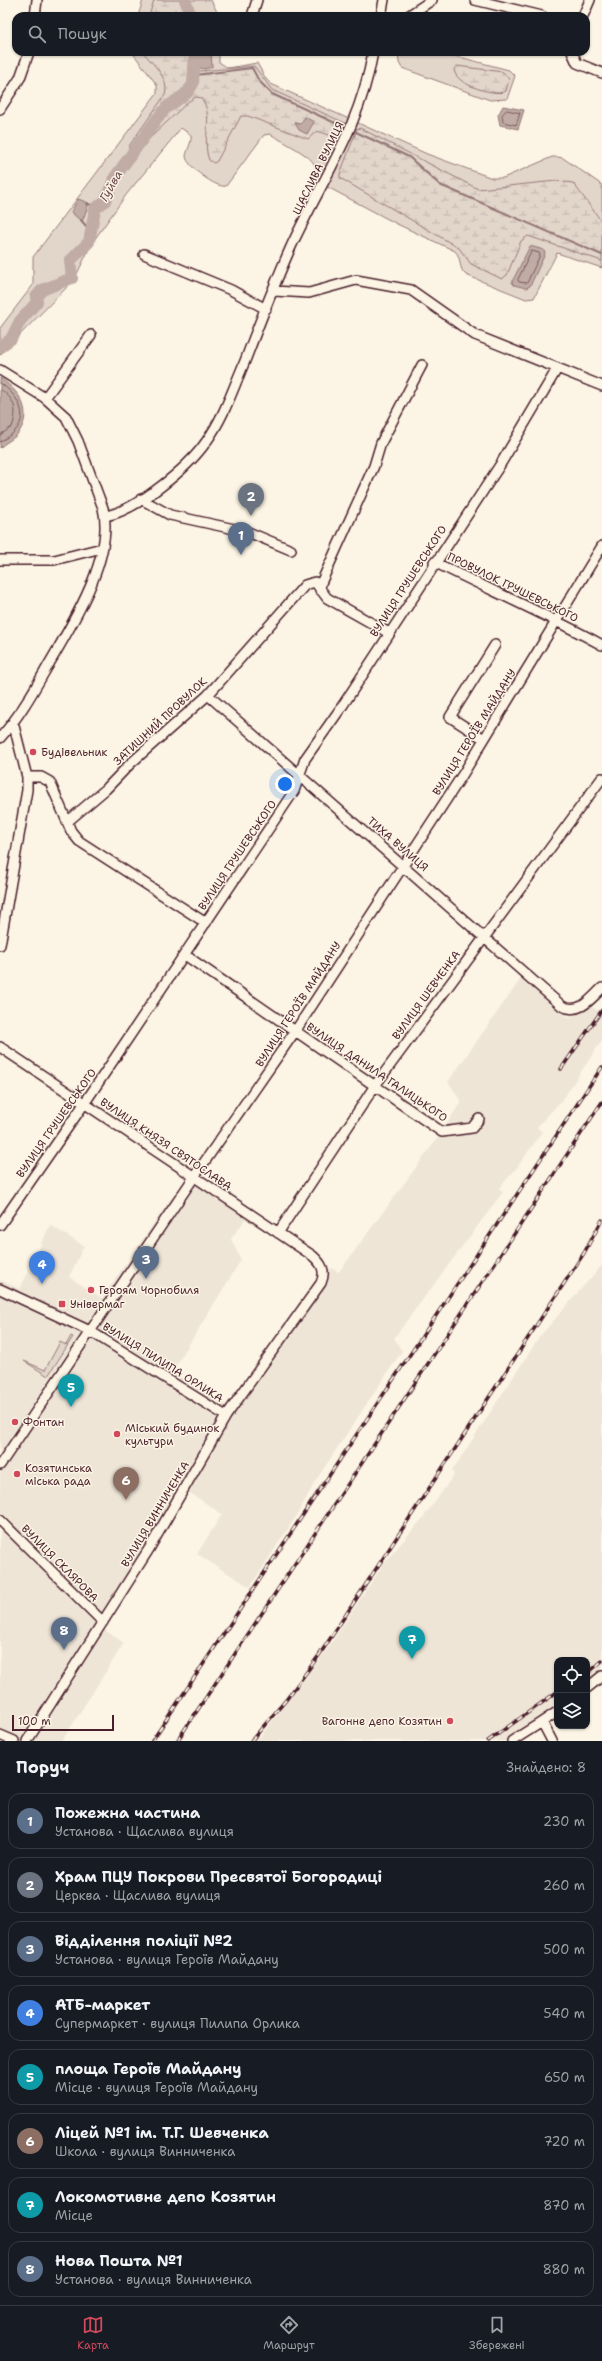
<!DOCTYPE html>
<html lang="uk">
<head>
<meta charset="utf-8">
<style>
  :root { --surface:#171b24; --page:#242831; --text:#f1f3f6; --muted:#9ea1a6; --line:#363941; --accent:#d1495b }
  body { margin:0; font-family:"Shantell Sans",sans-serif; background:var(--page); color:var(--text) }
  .controls { position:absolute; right:12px; bottom:12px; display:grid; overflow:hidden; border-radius:8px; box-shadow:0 1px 3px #0004 }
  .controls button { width:36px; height:36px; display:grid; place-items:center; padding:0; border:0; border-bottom:1px solid var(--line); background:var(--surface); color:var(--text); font:20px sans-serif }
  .scale { position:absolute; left:12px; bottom:10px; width:102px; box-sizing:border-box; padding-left:4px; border:2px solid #4a1f2b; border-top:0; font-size:11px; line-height:14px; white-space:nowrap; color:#4a1f2b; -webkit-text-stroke:3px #fcf5e5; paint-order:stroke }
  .you { position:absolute; left:285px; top:784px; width:14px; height:14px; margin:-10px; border:3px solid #fff; border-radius:50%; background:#1a73e8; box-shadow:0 0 0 6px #1a73e833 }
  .badge { display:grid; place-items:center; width:26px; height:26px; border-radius:50%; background:var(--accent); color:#fff; font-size:13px; font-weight:700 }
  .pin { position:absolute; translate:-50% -33px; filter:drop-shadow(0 1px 2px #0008) }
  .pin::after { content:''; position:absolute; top:21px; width:14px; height:12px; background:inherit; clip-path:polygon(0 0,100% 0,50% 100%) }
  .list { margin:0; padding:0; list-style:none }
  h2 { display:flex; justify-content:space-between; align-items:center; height:52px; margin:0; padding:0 16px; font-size:17px }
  h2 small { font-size:13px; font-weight:400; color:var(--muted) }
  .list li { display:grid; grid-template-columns:26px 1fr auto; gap:12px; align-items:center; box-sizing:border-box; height:56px; margin:0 8px 8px; padding:0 8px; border:1px solid var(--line); border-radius:12px }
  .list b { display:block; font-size:15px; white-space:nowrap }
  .list p { margin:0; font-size:13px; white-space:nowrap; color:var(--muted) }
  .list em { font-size:13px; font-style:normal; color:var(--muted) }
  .icon { flex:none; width:22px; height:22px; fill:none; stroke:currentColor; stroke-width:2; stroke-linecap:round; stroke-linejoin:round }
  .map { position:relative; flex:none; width:602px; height:1741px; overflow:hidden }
  .search { position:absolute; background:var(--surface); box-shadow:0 1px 3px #0004; left:12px; right:12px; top:12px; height:44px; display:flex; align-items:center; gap:10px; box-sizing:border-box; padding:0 14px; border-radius:12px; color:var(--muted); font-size:15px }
  .sheet { height:564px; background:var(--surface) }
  nav { display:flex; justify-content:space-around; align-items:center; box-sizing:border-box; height:56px; border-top:1px solid var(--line); background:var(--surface); font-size:11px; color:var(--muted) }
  nav a { display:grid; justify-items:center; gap:2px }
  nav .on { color:var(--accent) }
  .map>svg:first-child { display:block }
  .built { fill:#eee5d7 }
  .grass { fill:#e2d5ca; stroke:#967a7a }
  .wetland { fill:url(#wetland-marsh); stroke:#967a7a }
  .water { fill:#c0aca5; stroke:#917474 }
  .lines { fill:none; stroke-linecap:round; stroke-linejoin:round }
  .shore { stroke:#79575c; stroke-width:1 }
  .stream { stroke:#917474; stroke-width:2 }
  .river { stroke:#c0aca5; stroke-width:12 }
  .minor-casing { stroke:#4a1f2b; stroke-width:12 }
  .minor { stroke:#fcf5e5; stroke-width:9 }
  .rail-casing { stroke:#4a1f2b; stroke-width:3.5 }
  .rail { stroke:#fcf5e5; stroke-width:2; stroke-dasharray:6; stroke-linecap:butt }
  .poi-dot { fill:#d1495b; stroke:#fcf5e5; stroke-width:1.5 }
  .labels { text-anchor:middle; stroke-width:3; stroke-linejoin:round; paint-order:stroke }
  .street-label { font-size:11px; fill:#4a1f2b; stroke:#fcf5e5 }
  .poi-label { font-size:11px; fill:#4a1f2b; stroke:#fcf5e5; text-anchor:start }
  .water-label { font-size:12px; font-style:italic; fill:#6d4950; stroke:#fcf5e5 }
</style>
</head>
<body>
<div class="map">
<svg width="602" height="1741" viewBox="0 0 602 1741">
  <defs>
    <pattern id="wetland-marsh" width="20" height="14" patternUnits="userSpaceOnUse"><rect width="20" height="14" fill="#e2d5ca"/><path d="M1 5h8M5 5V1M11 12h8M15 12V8" fill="none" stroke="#c3b6ae"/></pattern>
  </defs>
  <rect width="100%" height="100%" fill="#fcf5e5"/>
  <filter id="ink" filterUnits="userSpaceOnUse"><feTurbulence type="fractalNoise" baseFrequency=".025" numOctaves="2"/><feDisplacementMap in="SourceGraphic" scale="8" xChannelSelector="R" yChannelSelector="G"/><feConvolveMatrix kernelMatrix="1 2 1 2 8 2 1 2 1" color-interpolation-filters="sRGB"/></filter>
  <g filter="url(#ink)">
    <path class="built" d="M 522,977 L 569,1018 L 592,1007 L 602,1013 L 602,1040 L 563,1099 L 537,1127 L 542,1132 L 516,1169 L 499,1188 L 503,1192 L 394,1338 L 402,1351 L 318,1477 L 297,1515 L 250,1587 L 197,1554 L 222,1514 L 184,1489 L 100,1627 L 124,1643 L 62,1741 L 14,1741 L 0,1735 L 0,1280 L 20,1289 L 50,1225 L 84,1246 L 69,1277 L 102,1298 L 172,1197 L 178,1201 L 194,1177 L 249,1214 L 231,1239 L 241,1260 L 172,1372 L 231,1409 L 331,1268 L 339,1272 L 442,1132 L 461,1101 L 448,1082 Z
      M 602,1265 L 602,1676 L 587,1688 L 587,1660 L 557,1660 L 557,1712 L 512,1741 L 257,1741 L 326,1651 L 384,1563 L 422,1519 L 454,1475 L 452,1471 L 540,1336 Z"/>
    <path class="grass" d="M 143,0 L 211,0 L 219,16 L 138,16 Z
      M 132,52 L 219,52 L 219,62 L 228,68 L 257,63 L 266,79 L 271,84 L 427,154 L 492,178 L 503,178 L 552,157 L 558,157 L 563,158 L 602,185 L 602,268 L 557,253 L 534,298 L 526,299 L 466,275 C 458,269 462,258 455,251 L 397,224 L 318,182 C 314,176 317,170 314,164 C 310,155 280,140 270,134 L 264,135 L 226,186 C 217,189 186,166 186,156 C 187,149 192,143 191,135 L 181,128 L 126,195 L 92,243 L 74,280 L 0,355 L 0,328 L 33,285 L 33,257 L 157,93 L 157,85 Z
      M 398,52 L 440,52 L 509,70 L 515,76 L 507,99 L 490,100 L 402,68 L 399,63 Z
      M 71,1336 L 73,1337 L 48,1376 L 24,1361 L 45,1370 L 60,1342 L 66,1345 Z"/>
    <path class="wetland" d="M 154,0 L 185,0 L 191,16 L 149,16 Z
      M 143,52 L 195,52 L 195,67 L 201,71 L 254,66 L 272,90 L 345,123 L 339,138 L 317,131 L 308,139 L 248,116 L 241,116 L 217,161 L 214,163 L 209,160 C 201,139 215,115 201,98 L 196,97 L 189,101 L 130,157 L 128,154 L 129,146 L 165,95 C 170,79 153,64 143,52 Z
      M 457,66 L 503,72 L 509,79 L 506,91 C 497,97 454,85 454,69 Z
      M 360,128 L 478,189 L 556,181 L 573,183 L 602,222 L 602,261 L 528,236 L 521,241 L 507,275 L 502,279 L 471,264 L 459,248 L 340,178 L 340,174 L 357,129 Z"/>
    <path class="water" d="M 200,52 L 211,52 L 212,67 L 204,69 L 198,67 Z
      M 503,106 L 524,110 L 518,129 L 500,125 L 498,115 Z
      M 305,117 L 314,122 L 307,134 L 299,130 L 295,123 L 300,124 Z
      M 78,199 L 89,203 L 82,222 L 71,212 Z
      M 530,246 L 544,250 L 545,254 L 530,286 L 526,288 L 514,285 L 512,282 Z
      M 0,378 C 18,390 34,410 19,432 C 15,439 5,442 0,448 Z"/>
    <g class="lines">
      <path class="shore" d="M 507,110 L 520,113 L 516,125 L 503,122 L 502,115 Z
        M 532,251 L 539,253 L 540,255 L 527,283 L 519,282 L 518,280 Z
        M 0,383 C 15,393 31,413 15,431 C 12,435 5,438 0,442
        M 0,389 C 15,399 18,410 12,427 L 0,435"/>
      <path class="stream" d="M 195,75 L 252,68 L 259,81 L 272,94 L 344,127
        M 356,132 L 409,157 L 440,185 L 602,255
        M 87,204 L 97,206
        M 81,220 L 86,226 L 91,226"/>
      <path class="river" d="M 185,0 L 191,16
        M 0,347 L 11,339 L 20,321 L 37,302 L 36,297 L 42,290 L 72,278 L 70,261 L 89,242 L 95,209 L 105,201 L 115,177 L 157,119 L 166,108 L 187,93 L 193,84 L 195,52"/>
      <g class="minor-casing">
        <path id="minor" d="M 475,0 L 542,16
          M 35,16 L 37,0
          M 252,16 L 257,0
          M 381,16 L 384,0
          M 408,16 L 432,0
          M 583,16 L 590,0
          M 572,52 L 577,63 L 602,73
          M 0,109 L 20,78 L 29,52
          M 144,254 L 231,290 L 266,309
          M 274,291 L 309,293 L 356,280 L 411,290 L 475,335 L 602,386
          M 0,370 L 45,398 L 66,417 L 78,441 L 103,508 C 115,557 72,624 49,664 C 34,690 20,716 0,738
          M 45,398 L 91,335
          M 141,499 L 170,515 L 248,532 L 291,550
          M 105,516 C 136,511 188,468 206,442 C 224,417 233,389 245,361 C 259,324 274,285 290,249 C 321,181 360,128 373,52
          M 0,560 L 54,560 L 102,548
          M 434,562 C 490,590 548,615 602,645
          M 320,590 L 321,583 L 374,466 L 381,443 L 422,365
          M 208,695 L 562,1006 C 579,1015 591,999 602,988
          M 484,739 L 450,717 L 495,645
          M 27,777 L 41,777 L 50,782 L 71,831 L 79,841 L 206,923
          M 67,822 L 106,789 L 130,764 L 208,695 L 305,585 L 315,582 L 327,598 L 389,633
          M 0,945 L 27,790 L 27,777 L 13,722
          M 185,955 L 442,1132 L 472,1128 L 479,1119
          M 0,1047 L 313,1256 C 322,1264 326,1271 321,1283 L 226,1416 L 149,1549 L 27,1741
          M 0,1225 L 84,1104 L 294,791 L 305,759 L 343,705 L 500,465 L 557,369
          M 278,1233 L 374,1087 L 602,778
          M 0,1289 L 90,1331 L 226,1416
          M 0,1465 L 194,1177 L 296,1030 L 463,774 L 602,546
          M 0,1520 L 103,1622
          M 587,1688 L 602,1676
          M 0,1735 L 14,1741
          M 512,1741 L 542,1722
          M 552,1741 L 542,1722 L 557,1712"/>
      </g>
      <use href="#minor" class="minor"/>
      <g class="rail-casing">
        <path id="rail" d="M 561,1069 L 602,1010
          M 587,1674 L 602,1661
          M 152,1741 L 602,1067
          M 177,1741 L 602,1102
          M 251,1741 L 286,1700 L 320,1654 L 584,1253 L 602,1220
          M 488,1741 L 557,1692"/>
      </g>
      <use href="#rail" class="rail"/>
    </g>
  </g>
  <g class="poi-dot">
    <circle cx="33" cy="752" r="4"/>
    <circle cx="91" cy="1290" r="4"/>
    <rect x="58" y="1300" width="8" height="8" rx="2"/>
    <circle cx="15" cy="1422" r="4"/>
    <circle cx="117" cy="1434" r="4"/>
    <circle cx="17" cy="1474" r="4"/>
    <circle cx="450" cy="1721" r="4"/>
  </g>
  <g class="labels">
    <g class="street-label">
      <text transform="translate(318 168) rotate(-64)" y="4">ЩАСЛИВА ВУЛИЦЯ</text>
      <text transform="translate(408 581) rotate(-57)" y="4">ВУЛИЦЯ ГРУШЕВСЬКОГО</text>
      <text transform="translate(513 587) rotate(26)" y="4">ПРОВУЛОК ГРУШЕВСЬКОГО</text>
      <text transform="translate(160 721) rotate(-43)" y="4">ЗАТИШНИЙ ПРОВУЛОК</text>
      <text transform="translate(474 732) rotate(-58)" y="4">ВУЛИЦЯ ГЕРОЇВ МАЙДАНУ</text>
      <text transform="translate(398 844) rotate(41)" y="4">ТИХА ВУЛИЦЯ</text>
      <text transform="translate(237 855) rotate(-56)" y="4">ВУЛИЦЯ ГРУШЕВСЬКОГО</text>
      <text transform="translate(426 995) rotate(-54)" y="4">ВУЛИЦЯ ШЕВЧЕНКА</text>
      <text transform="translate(298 1004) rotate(-57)" y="4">ВУЛИЦЯ ГЕРОЇВ МАЙДАНУ</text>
      <text transform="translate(377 1072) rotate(34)" y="4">ВУЛИЦЯ ДАНИЛА ГАЛИЦЬКОГО</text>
      <text transform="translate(56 1123) rotate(-55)" y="4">ВУЛИЦЯ ГРУШЕВСЬКОГО</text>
      <text transform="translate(166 1144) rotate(34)" y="4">ВУЛИЦЯ КНЯЗЯ СВЯТОСЛАВА</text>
      <text transform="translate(163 1362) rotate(32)" y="4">ВУЛИЦЯ ПИЛИПА ОРЛИКА</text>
      <text transform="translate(155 1514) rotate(-59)" y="4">ВУЛИЦЯ ВИННИЧЕНКА</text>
      <text transform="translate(60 1563) rotate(45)" y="4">ВУЛИЦЯ СКЛЯРОВА</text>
    </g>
    <g class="poi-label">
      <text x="41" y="756">Будівельник</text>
      <text x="99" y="1294">Героям Чорнобиля</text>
      <text x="70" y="1308">Універмаг</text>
      <text x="23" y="1426">Фонтан</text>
      <text x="125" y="1432">Міський будинок<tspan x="125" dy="13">культури</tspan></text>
      <text x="25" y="1472">Козятинська<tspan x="25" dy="13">міська рада</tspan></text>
      <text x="442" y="1725" text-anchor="end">Вагонне депо Козятин</text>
    </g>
    <g class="water-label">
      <text transform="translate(111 186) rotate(-60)" y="4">Гуйва</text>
    </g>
  </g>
</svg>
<div class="controls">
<button><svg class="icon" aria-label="locate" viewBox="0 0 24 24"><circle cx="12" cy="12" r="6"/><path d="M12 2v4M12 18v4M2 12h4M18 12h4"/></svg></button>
<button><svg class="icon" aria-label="layers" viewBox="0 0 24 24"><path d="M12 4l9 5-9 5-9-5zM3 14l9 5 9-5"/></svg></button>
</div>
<div class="scale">100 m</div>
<div class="you"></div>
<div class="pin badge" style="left:241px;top:555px;background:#5c6f8a">1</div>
<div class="pin badge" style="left:251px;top:516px;background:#6b7280">2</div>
<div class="pin badge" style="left:146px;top:1279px;background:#5c6f8a">3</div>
<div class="pin badge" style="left:42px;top:1284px;background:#3f7fe0">4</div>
<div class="pin badge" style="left:71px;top:1407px;background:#0f9aa8">5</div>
<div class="pin badge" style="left:126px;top:1500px;background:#8d6e63">6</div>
<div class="pin badge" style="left:412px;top:1659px;background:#0f9aa8">7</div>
<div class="pin badge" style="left:64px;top:1650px;background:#5c6f8a">8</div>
<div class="search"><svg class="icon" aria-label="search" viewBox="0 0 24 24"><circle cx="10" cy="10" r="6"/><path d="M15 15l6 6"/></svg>Пошук</div>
</div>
<section class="sheet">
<h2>Поруч<small>Знайдено: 8</small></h2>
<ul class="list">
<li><span class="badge" style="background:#5c6f8a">1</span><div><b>Пожежна частина</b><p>Установа · Щаслива вулиця</p></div><em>230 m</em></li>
<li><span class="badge" style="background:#6b7280">2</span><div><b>Храм ПЦУ Покрови Пресвятої Богородиці</b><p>Церква · Щаслива вулиця</p></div><em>260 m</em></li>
<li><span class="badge" style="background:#5c6f8a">3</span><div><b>Відділення поліції №2</b><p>Установа · вулиця Героїв Майдану</p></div><em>500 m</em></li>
<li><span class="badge" style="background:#3f7fe0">4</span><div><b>АТБ-маркет</b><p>Супермаркет · вулиця Пилипа Орлика</p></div><em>540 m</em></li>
<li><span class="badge" style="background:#0f9aa8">5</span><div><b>площа Героїв Майдану</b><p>Місце · вулиця Героїв Майдану</p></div><em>650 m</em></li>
<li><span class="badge" style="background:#8d6e63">6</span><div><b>Ліцей №1 ім. Т.Г. Шевченка</b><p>Школа · вулиця Винниченка</p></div><em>720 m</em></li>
<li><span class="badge" style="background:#0f9aa8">7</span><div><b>Локомотивне депо Козятин</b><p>Місце</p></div><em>870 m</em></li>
<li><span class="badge" style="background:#5c6f8a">8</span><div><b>Нова Пошта №1</b><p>Установа · вулиця Винниченка</p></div><em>880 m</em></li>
</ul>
</section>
<nav>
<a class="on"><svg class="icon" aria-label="map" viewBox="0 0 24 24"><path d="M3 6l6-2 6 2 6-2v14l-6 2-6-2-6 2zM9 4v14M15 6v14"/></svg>Карта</a>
<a><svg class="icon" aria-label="directions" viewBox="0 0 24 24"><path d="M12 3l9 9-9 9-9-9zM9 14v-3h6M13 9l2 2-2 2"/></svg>Маршрут</a>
<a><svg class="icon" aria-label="saved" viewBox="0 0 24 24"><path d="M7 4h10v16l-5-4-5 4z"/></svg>Збережені</a>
</nav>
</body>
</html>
